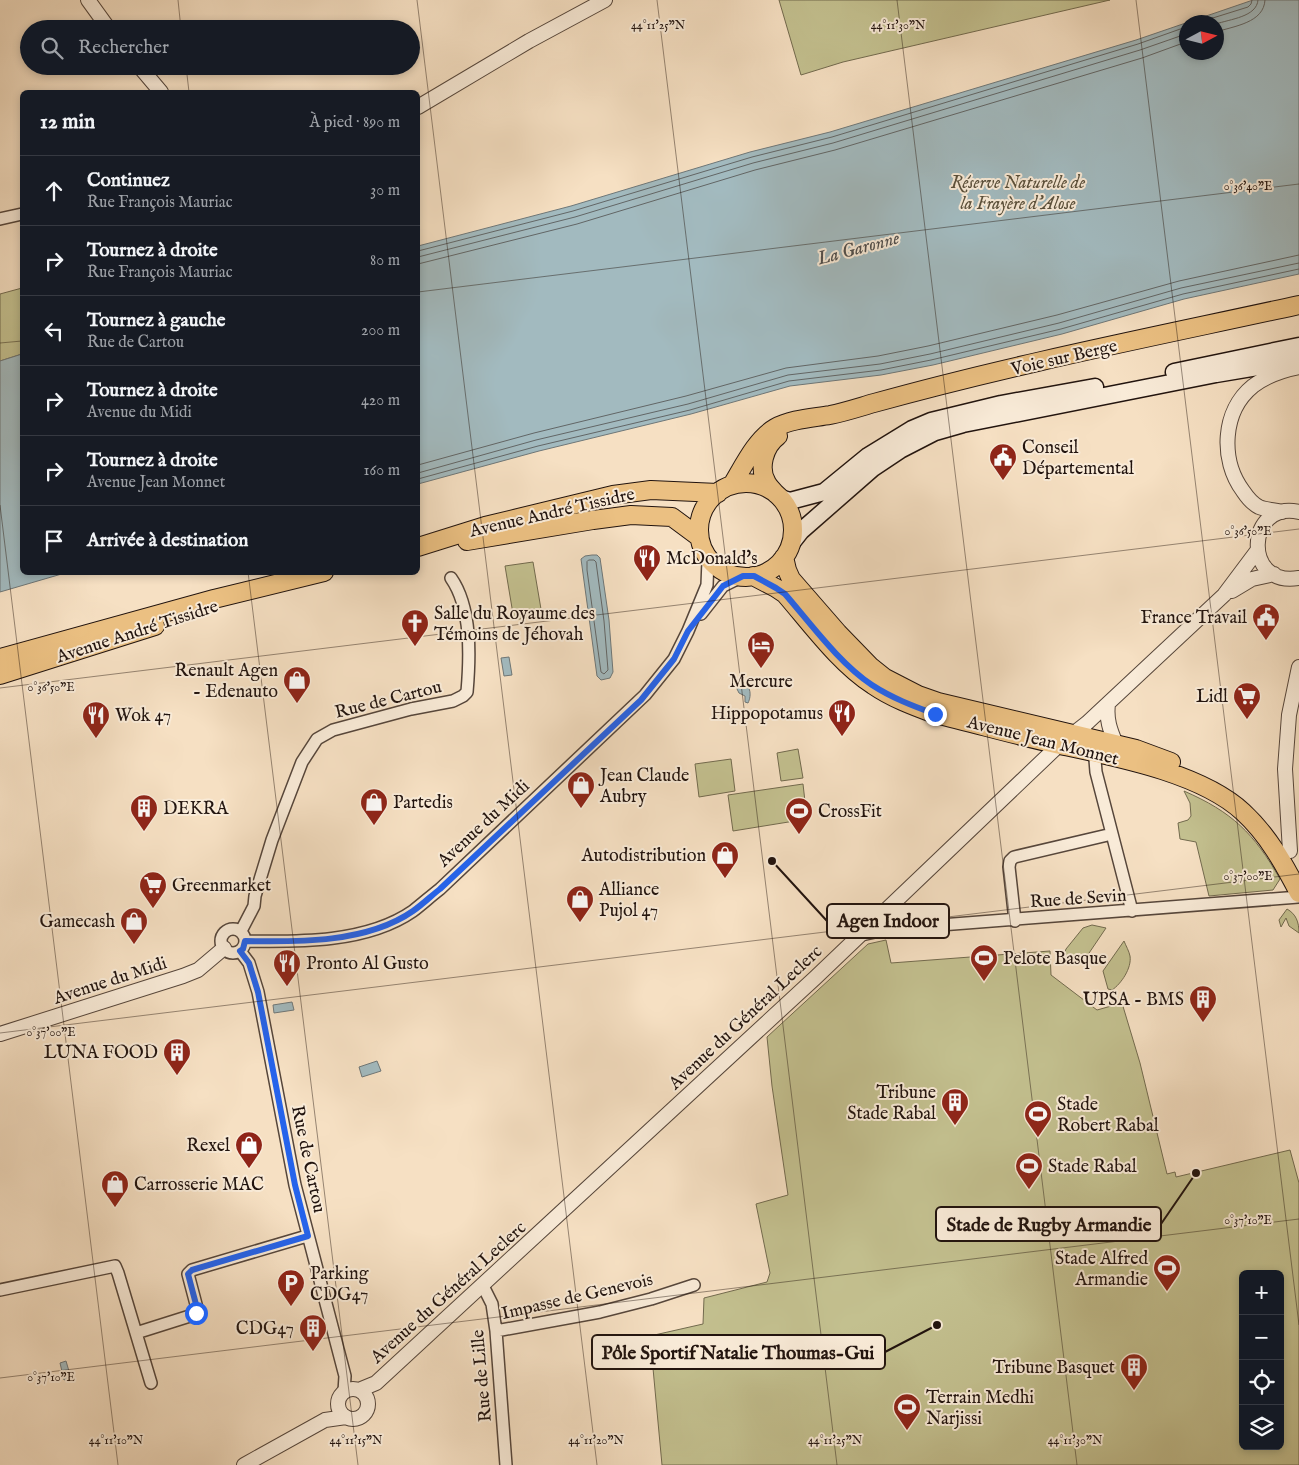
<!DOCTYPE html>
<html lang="fr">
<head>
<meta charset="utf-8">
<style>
  :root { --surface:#171b24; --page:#242831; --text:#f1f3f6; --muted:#9ea1a6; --line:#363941 }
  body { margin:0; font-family:"IM FELL English",serif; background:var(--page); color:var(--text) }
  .controls { position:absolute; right:15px; bottom:15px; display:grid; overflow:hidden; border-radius:8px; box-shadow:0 2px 8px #0003 }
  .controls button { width:45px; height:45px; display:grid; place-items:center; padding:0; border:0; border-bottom:1px solid var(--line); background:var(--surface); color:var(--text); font:25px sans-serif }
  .compass { position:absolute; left:1179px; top:15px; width:45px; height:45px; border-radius:50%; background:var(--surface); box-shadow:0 2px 8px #0003; rotate:83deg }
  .stop { position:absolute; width:15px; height:15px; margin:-11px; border:4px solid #2563eb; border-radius:50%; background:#fff }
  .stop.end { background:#2563eb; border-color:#fff; box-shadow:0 1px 5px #0008 }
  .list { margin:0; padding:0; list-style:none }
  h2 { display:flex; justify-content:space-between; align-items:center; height:65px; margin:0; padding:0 20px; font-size:21px }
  h2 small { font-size:16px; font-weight:400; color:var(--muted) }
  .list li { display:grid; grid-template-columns:32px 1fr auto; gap:15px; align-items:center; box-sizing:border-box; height:70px; padding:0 20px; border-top:1px solid var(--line) }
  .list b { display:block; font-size:19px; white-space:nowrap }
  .list p { margin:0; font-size:16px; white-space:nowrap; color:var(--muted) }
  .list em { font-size:16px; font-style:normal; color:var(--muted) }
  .icon { flex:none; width:28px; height:28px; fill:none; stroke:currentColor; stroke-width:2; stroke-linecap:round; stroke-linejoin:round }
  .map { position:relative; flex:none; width:1299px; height:1465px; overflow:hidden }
  .search { position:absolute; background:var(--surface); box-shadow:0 2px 8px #0003; left:20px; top:20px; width:400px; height:55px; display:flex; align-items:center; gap:12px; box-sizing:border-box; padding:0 18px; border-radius:28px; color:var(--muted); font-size:19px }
  .panel { position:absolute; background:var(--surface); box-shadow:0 2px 8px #0003; left:20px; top:90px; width:400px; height:485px; border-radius:8px }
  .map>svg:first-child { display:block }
  .green { fill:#c3c08f; stroke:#726a4e; fill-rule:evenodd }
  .water { fill:#a2babf; stroke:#6e7778; fill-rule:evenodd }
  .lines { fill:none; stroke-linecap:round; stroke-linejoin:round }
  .shore { stroke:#626666; stroke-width:1 }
  .minor-casing { stroke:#56463b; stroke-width:14 }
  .tertiary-casing { stroke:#56463b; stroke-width:16 }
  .secondary-casing { stroke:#21130e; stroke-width:19 }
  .primary-casing { stroke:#21130e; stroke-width:20 }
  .minor { stroke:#f9ebd8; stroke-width:11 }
  .tertiary { stroke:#f9ebd8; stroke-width:14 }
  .secondary { stroke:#f9ebd8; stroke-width:16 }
  .primary { stroke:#ebc082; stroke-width:18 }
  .route { stroke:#2563eb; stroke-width:6 }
  .ticks { fill:none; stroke:#21130e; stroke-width:1; stroke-opacity:0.45 }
  .labels { text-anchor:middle; stroke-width:4; stroke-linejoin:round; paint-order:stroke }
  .park-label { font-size:18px; font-style:italic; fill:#5a503b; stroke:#f9ebd8 }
  .street-label { font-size:18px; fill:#21130e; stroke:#f9ebd8 }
  .poi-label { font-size:18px; fill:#21130e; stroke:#f9ebd8; text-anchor:start }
  .water-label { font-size:19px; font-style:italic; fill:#4e4d4c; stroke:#f9ebd8 }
  .ticks-label { font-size:12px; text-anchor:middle; fill:#21130e; stroke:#f9ebd8; stroke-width:4; stroke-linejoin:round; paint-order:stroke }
  .leader { fill:none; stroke:#21130e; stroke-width:2 }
  .callout-dot { fill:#21130e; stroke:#f9ebd8; stroke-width:2 }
  .callout { fill:#f9ebd8; stroke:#21130e; stroke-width:2 }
  .callout-label { font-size:19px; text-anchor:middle; font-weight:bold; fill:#21130e }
</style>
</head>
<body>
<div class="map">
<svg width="1299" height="1465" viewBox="0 0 1299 1465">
  <rect width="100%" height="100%" fill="#f6e0c3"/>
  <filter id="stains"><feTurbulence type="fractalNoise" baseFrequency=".004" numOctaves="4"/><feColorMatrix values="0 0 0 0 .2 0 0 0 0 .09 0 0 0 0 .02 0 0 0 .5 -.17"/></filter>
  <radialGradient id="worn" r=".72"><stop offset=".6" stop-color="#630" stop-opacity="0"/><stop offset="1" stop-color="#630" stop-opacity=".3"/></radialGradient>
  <path class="green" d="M 779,0 L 1110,0 L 843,62 L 801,75 Z
    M 22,288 L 22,354 L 0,361 L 0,294 Z
    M 533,562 L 542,615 L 514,620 L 505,566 Z
    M 798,749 L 803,778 L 781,781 L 777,753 Z
    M 731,759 L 735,791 L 699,797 L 695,764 Z
    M 803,784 L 807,819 L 733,831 L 728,795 Z
    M 1184,791 C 1232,812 1254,833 1280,879 L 1273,890 L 1209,896 L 1196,842 L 1180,839 L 1178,823 L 1188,820 L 1191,816 L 1190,803 Z
    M 1287,909 C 1296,914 1299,922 1299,933 L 1289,926 L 1286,918 L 1281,927 L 1279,920 Z
    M 1092,925 L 1106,928 L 1085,959 L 1066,959 L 1064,955 L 1066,949 L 1083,928 Z
    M 886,940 L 891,963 L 1050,951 L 1051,975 L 1097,1010 L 1122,1003 L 1140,1063 L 1167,1174 L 1175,1172 L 1176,1177 L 1290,1150 L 1299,1183 L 1299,1465 L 662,1465 L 650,1336 L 703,1324 L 704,1298 L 767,1282 L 770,1273 L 756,1204 L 788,1195 L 772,1086 L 767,1037 L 868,944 ZM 1243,1274 L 1280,1274 L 1280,1446 L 1243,1446 Z
    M 1124,941 C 1126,946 1129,951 1130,956 C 1132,968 1121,984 1112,990 L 1108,989 L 1103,971 Z"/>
  <path class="water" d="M 1253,0 L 1299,0 L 1299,274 L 1184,299 L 1062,334 L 933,365 L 881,375 L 790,386 L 691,414 L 539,451 L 418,484 L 418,246 L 571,206 L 750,152 L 830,132 L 1136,40 ZM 1186,22 L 1216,22 L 1216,52 L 1186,52 Z
    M 22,354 L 22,572 L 65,573 L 0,592 L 0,361 Z
    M 592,555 L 597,555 L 600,558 L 609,620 L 613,672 L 610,678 L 601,680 L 597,676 L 581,559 L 585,556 Z
    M 509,657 L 512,675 L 504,676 L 501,658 Z
    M 739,683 C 751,683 752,695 748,703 L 745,702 L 745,696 L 739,693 L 737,689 Z
    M 292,1002 L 294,1010 L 274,1013 L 273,1005 Z
    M 377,1061 L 381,1071 L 362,1077 L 359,1067 Z
    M 66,1361 L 71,1378 L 64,1380 L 60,1363 Z"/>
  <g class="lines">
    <path class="shore" d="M 1200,22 L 1248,7 L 1251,4 L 1252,0
      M 1216,24 C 1230,19 1257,17 1258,0
      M 1216,32 C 1234,26 1264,23 1265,0
      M 418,251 L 573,211 L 752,157 L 832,137 L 1138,44 L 1186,27
      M 418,257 L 575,217 L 753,163 L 833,143 L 1140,50 L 1186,34
      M 418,264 L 577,224 L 755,170 L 835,150 L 1142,58 L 1186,42
      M 418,465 L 534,433 L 686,396 L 786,368 L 878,356 L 928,346 L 1057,315 L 1179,281 L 1299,255
      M 418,473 L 536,440 L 688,404 L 788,375 L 880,364 L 930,354 L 1059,323 L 1181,288 L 1299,263
      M 418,479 L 538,446 L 690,410 L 789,381 L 881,370 L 931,360 L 1061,329 L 1183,294 L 1299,269
      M 589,560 L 594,560 L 596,562 L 604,621 L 608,670 L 604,674 L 601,672 L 587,570 L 587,562 Z"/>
    <g class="minor-casing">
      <path id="minor" d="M 0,219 L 22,214
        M 701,614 L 723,586 L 743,576
        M 1094,747 L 1096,772 L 1132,911
        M 1015,921 L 1009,867 L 1010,861 L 1014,857 L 1112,834
        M221 941a12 12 0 1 1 24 0a12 12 0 1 1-24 0Z
        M 241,931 L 254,906 L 255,896 L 272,840 L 302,762 L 317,739 L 333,730 L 411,709 L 453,701 L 463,696 L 467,692 C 470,657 472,608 451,578
        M 861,935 L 889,929 L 1299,897
        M 245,941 C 299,942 367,943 413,911 C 422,904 431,896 440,889 L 645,695 L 674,659 L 688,631 L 707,585 L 708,560
        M 240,951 L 249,963 L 258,992 L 295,1185 L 345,1376 L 344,1392
        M 483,1286 L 492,1304 L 496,1331 L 506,1465
        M 0,1290 L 115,1266 L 118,1273 L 151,1383
        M 496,1331 L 600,1312 L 651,1299 L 694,1285
        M 136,1333 L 193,1315 L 195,1313 L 197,1308 L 188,1274 L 192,1270 L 307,1236"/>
    </g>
    <g class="tertiary-casing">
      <path id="tertiary" d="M 88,0 L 109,29
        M 139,66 L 161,92
        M 418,107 L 529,41 L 605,0
        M 1282,512 C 1275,510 1266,510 1259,507 C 1253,504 1247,497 1243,491 C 1220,460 1222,411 1253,386 C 1266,376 1283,370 1299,367
        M 1299,512 C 1246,500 1242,588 1299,578
        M 1232,591 L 1252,579 L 1274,574
        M 1108,704 C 1106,719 1110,730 1116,744
        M 1290,851 L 1285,769 L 1289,715 L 1299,667
        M 0,1034 L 183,976 L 198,970 L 224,948
        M338 1404a15 15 0 1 1 30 0a15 15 0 1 1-30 0Z
        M 359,1390 L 376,1383 L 815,978 L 1059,745 L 1087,723 L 1224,595 L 1257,551
        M 244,1465 L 325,1420 L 346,1417"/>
    </g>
    <g class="secondary-casing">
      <path id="secondary" d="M 1174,372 L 1299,346
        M 780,498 L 790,501 L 824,492 L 868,456 L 912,429 L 931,421 L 1001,404 L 1095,387
        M 790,545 L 801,531 L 873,468 L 900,450 L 935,432 L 963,424 L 1216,374 L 1299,360"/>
    </g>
    <g class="primary-casing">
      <path id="primary" d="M699 530a47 47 0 1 1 94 0a47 47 0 1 1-94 0Z
        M 732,485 C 743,467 756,439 775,428 C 791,419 813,418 830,415 C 845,412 860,407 874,403 C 1014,364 1157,336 1299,305
        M 775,493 C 773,490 769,487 767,483 C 758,469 764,446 778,436
        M 467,541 L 593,520 L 631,515 L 672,517 L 699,537
        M 418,547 L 485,526 L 613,495 L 651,490 L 718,493
        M 784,557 L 787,570 L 791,579 L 838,633 L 870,666 L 885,678 L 918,695 L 938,702 L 1136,749 L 1171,762
        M 753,576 L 776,588 L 785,594 C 811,624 840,664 873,685 C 892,698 913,706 935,714 C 977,724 1018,736 1060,745 C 1116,757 1201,773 1243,812 C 1268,835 1284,864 1299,893
        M 0,658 L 214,599 L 324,572
        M 0,675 L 155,626"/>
    </g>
    <use href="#minor" class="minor"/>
    <use href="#tertiary" class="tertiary"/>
    <use href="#secondary" class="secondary"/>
    <use href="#primary" class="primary"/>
  </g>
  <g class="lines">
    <path class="route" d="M 196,1313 L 197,1308 L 188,1274 L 192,1270 L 308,1236 L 295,1185 L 258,992 L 249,963 L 240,951 L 243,949 L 245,941 C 299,942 367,943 413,911 C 423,904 431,896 440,889 L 641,700 L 674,659 L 688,631 L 723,586 L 743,576 L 754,576 L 776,588 L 785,594 C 811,624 840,664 872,685 C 892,698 913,706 935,714"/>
  </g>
  <path class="ticks" d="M 178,0 L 181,29M 417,0 L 597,1465M 657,0 L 837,1465M 897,0 L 1077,1465M 1136,0 L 1299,1325M 186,66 L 189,92M 418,292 L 1299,184M 0,343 L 22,341M 0,505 L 118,1465M 248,572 L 358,1465M 0,688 L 1299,529M 0,1033 L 1299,874M 0,1378 L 1299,1219"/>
  <defs>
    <g id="civic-pin" transform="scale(1.4375)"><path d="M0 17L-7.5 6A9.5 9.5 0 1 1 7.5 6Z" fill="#8f2418" stroke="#f9ebd8"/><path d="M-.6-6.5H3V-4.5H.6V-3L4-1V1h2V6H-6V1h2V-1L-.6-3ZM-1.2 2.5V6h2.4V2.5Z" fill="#fff"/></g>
    <g id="restaurant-pin" transform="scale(1.4375)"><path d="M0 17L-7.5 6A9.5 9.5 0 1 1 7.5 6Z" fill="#8f2418" stroke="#f9ebd8"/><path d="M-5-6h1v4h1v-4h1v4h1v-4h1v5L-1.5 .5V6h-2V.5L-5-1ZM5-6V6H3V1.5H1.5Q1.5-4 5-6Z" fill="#fff"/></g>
    <g id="church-pin" transform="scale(1.4375)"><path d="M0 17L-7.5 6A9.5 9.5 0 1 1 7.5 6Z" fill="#8f2418" stroke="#f9ebd8"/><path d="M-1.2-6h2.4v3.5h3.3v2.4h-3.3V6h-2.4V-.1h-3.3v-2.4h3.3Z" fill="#fff"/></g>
    <g id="hotel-pin" transform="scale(1.4375)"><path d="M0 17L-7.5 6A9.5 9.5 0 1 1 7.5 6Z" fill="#8f2418" stroke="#f9ebd8"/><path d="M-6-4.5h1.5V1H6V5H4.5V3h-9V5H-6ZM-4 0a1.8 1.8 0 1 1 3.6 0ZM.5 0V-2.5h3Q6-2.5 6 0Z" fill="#fff"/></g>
    <g id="shop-pin" transform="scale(1.4375)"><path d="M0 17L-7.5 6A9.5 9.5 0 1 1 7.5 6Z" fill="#8f2418" stroke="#f9ebd8"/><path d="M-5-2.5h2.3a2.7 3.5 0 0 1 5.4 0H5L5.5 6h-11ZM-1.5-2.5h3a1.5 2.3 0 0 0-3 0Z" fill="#fff"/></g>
    <g id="supermarket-pin" transform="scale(1.4375)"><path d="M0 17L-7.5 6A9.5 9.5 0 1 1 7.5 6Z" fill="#8f2418" stroke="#f9ebd8"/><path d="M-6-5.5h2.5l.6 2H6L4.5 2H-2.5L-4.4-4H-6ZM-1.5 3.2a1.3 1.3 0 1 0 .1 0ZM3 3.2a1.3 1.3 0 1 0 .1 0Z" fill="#fff"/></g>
    <g id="building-pin" transform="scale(1.4375)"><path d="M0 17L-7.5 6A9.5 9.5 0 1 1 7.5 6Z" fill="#8f2418" stroke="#f9ebd8"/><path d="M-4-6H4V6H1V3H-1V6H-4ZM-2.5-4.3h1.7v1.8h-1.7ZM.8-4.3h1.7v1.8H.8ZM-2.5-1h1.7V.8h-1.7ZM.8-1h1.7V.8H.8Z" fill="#fff"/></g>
    <g id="stadium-pin" transform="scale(1.4375)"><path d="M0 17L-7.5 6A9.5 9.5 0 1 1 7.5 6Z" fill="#8f2418" stroke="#f9ebd8"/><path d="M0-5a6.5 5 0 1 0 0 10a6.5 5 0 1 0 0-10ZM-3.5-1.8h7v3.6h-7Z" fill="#fff"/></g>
    <g id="parking-pin" transform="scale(1.4375)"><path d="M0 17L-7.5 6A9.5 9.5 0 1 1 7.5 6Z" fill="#8f2418" stroke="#f9ebd8"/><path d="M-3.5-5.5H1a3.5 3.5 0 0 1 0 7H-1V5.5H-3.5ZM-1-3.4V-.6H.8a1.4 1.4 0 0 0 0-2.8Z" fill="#fff"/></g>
  </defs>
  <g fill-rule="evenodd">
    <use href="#civic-pin" x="1003" y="457"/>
    <use href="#restaurant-pin" x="647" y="558"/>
    <use href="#civic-pin" x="1266" y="617"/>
    <use href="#church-pin" x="415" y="623"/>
    <use href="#hotel-pin" x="761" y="645"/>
    <use href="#shop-pin" x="297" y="680"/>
    <use href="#supermarket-pin" x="1247" y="696"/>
    <use href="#restaurant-pin" x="842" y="713"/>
    <use href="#restaurant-pin" x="96" y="715"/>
    <use href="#shop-pin" x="581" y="785"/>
    <use href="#shop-pin" x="374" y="802"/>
    <use href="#building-pin" x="144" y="808"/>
    <use href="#stadium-pin" x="799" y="811"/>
    <use href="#shop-pin" x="725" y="855"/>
    <use href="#supermarket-pin" x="153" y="885"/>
    <use href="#shop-pin" x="580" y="899"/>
    <use href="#shop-pin" x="134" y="921"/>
    <use href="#stadium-pin" x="984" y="958"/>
    <use href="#restaurant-pin" x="287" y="963"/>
    <use href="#building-pin" x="1203" y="999"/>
    <use href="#building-pin" x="177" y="1052"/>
    <use href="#building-pin" x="955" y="1102"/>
    <use href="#stadium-pin" x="1038" y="1114"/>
    <use href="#shop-pin" x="249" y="1145"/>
    <use href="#stadium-pin" x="1029" y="1166"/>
    <use href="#shop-pin" x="115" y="1184"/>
    <use href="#stadium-pin" x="1167" y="1268"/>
    <use href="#parking-pin" x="291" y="1283"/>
    <use href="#building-pin" x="313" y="1328"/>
    <use href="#building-pin" x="1134" y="1367"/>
    <use href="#stadium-pin" x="907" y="1407"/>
  </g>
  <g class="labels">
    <g class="park-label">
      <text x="1018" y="188">Réserve Naturelle de<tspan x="1018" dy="21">la Frayère d'Alose</tspan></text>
    </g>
    <g class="street-label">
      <text transform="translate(1064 357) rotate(-13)" y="6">Voie sur Berge</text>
      <text transform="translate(552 512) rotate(-13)" y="6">Avenue André Tissidre</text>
      <text transform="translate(137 631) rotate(-18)" y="6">Avenue André Tissidre</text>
      <text transform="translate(388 699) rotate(-14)" y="6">Rue de Cartou</text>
      <text transform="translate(1043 740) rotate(14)" y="6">Avenue Jean Monnet</text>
      <text transform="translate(483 823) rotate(-43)" y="6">Avenue du Midi</text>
      <text transform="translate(1078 898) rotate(-4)" y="6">Rue de Sevin</text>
      <text transform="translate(110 980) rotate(-18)" y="6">Avenue du Midi</text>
      <text transform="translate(745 1017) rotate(-43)" y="6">Avenue du Général Leclerc</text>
      <text transform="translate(309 1159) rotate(78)" y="6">Rue de Cartou</text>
      <text transform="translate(448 1292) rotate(-42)" y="6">Avenue du Général Leclerc</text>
      <text transform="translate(577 1296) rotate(-13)" y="6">Impasse de Genevois</text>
      <text transform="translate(481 1376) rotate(-95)" y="6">Rue de Lille</text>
    </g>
    <g class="poi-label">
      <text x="1022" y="453">Conseil<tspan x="1022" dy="21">Départemental</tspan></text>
      <text x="666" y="564">McDonald's</text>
      <text x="434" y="619">Salle du Royaume des<tspan x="434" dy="21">Témoins de Jéhovah</tspan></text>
      <text x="1247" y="623" text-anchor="end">France Travail</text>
      <text x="278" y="676" text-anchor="end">Renault Agen<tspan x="278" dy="21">- Edenauto</tspan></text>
      <text x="761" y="687" text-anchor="middle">Mercure</text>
      <text x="1228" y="702" text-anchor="end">Lidl</text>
      <text x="823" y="719" text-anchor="end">Hippopotamus</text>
      <text x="115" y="721">Wok 47</text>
      <text x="600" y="781">Jean Claude<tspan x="600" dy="21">Aubry</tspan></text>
      <text x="393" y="808">Partedis</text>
      <text x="163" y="814">DEKRA</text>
      <text x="818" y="817">CrossFit</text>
      <text x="706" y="861" text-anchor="end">Autodistribution</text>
      <text x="172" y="891">Greenmarket</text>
      <text x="599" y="895">Alliance<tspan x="599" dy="21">Pujol 47</tspan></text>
      <text x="115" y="927" text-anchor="end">Gamecash</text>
      <text x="1003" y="964">Pelote Basque</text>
      <text x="306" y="969">Pronto Al Gusto</text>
      <text x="1184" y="1005" text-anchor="end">UPSA - BMS</text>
      <text x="158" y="1058" text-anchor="end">LUNA FOOD</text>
      <text x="936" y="1098" text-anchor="end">Tribune<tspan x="936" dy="21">Stade Rabal</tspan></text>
      <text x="1057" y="1110">Stade<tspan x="1057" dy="21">Robert Rabal</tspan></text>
      <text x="230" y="1151" text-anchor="end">Rexel</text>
      <text x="1048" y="1172">Stade Rabal</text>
      <text x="134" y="1190">Carrosserie MAC</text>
      <text x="1148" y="1264" text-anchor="end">Stade Alfred<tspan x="1148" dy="21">Armandie</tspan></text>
      <text x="310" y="1279">Parking<tspan x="310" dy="21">CDG47</tspan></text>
      <text x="294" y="1334" text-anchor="end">CDG47</text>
      <text x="1115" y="1373" text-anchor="end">Tribune Basquet</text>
      <text x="926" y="1403">Terrain Medhi<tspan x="926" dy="21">Narjissi</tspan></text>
    </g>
    <g class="water-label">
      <text transform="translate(858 247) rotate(-15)" y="7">La Garonne</text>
    </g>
  </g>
  <g class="ticks-label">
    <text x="658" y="29">44°11'25"N</text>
    <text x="898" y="29">44°11'30"N</text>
    <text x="1248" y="190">0°36'40"E</text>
    <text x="1248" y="535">0°36'50"E</text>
    <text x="51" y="691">0°36'50"E</text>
    <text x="1248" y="880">0°37'00"E</text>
    <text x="51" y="1036">0°37'00"E</text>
    <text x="1248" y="1224">0°37'10"E</text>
    <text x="51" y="1381">0°37'10"E</text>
    <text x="116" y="1444">44°11'10"N</text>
    <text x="356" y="1444">44°11'15"N</text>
    <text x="596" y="1444">44°11'20"N</text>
    <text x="835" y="1444">44°11'25"N</text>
    <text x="1075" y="1444">44°11'30"N</text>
  </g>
  <path class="leader" d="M772 861L827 921M1196 1173L1161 1224M937 1325L885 1352"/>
  <g class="callout-dot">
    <circle cx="772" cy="861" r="5"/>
    <circle cx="1196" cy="1173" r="5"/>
    <circle cx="937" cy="1325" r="5"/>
  </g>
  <g class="callout">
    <rect x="827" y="904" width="122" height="34" rx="5"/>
    <rect x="936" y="1207" width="225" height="34" rx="5"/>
    <rect x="592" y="1335" width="293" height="34" rx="5"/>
  </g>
  <g class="callout-label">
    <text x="888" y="927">Agen Indoor</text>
    <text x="1049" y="1231">Stade de Rugby Armandie</text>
    <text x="738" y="1359">Pôle Sportif Natalie Thoumas-Gui</text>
  </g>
  <rect width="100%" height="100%" filter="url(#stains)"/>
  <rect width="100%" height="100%" fill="url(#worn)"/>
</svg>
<div class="controls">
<button>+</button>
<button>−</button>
<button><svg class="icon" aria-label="locate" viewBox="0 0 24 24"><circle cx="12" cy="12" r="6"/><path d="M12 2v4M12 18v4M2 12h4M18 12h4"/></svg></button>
<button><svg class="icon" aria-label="layers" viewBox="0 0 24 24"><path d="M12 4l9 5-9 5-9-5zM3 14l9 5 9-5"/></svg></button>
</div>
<svg class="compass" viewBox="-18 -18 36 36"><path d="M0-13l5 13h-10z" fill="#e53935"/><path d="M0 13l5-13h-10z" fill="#9ea1a6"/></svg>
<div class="stop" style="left:196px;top:1313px"></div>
<div class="stop end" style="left:935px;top:714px"></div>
<div class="search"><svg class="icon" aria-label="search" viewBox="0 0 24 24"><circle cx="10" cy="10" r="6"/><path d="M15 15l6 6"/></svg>Rechercher</div>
<section class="panel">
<h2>12 min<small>À pied · 890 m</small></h2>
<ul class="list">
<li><svg class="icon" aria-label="ahead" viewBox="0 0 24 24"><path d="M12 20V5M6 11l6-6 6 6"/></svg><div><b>Continuez</b><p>Rue François Mauriac</p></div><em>30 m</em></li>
<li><svg class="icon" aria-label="right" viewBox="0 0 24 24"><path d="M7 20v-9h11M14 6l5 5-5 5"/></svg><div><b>Tournez à droite</b><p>Rue François Mauriac</p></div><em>80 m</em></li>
<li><svg class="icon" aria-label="left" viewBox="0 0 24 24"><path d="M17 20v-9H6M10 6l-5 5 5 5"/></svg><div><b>Tournez à gauche</b><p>Rue de Cartou</p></div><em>200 m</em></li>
<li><svg class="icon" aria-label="right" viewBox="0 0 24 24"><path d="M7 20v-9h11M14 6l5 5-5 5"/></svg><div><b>Tournez à droite</b><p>Avenue du Midi</p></div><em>420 m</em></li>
<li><svg class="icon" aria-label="right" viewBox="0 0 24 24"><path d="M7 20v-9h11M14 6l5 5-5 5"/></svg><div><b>Tournez à droite</b><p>Avenue Jean Monnet</p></div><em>160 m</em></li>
<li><svg class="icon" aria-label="arrive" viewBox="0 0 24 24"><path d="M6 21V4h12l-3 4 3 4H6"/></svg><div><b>Arrivée à destination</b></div></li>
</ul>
</section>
</div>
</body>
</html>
